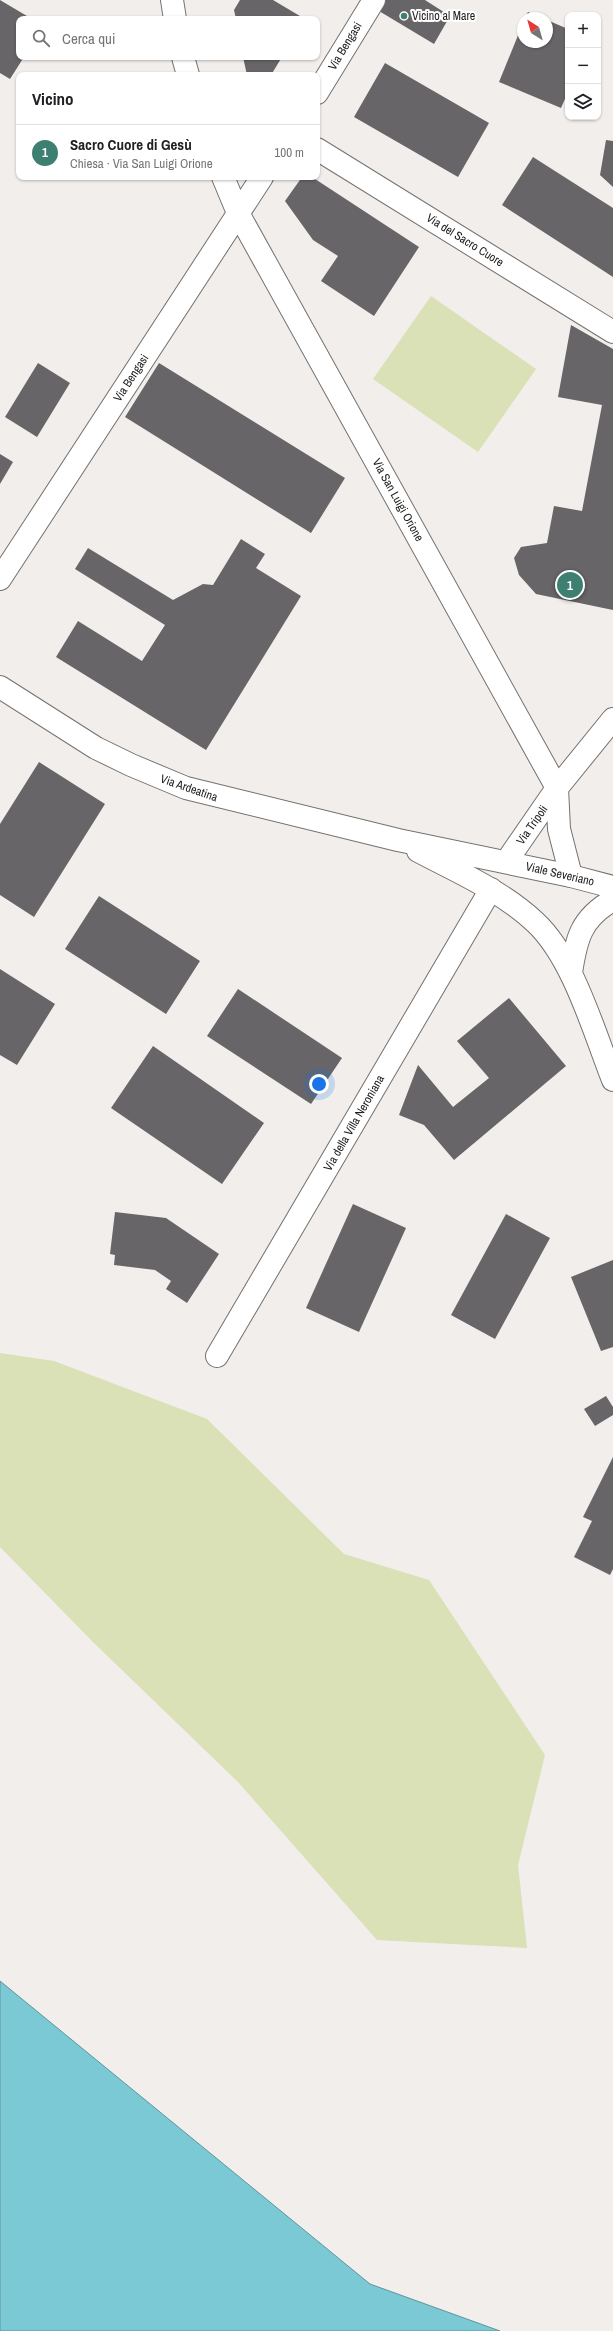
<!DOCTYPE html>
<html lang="it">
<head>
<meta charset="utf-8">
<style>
  :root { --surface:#fff; --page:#f2f2f2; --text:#202124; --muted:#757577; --line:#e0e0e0; --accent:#3d8071 }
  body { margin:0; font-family:"Archivo Narrow",sans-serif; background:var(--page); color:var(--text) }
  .controls { position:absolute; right:12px; top:12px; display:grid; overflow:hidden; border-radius:8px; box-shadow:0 1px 3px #0004 }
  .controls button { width:36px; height:36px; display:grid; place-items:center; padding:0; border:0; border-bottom:1px solid var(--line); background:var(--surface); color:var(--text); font:20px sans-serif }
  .compass { position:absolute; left:517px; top:12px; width:36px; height:36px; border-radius:50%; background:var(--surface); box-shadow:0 1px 3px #0004; rotate:323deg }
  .you { position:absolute; left:319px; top:1084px; width:14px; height:14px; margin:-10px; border:3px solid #fff; border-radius:50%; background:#1a73e8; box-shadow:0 0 0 6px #1a73e833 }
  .badge { display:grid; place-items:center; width:26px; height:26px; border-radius:50%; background:var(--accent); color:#fff; font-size:13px; font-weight:700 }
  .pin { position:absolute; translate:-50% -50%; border:2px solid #fff; box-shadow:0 1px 4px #0006 }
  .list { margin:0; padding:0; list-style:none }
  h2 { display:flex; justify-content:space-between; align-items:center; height:52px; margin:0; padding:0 16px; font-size:17px }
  h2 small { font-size:13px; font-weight:400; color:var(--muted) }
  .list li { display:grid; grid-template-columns:26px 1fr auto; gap:12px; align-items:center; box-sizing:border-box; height:56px; padding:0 16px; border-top:1px solid var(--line) }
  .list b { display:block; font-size:15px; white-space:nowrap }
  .list p { margin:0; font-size:13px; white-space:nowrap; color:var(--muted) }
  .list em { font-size:13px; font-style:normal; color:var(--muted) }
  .icon { flex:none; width:22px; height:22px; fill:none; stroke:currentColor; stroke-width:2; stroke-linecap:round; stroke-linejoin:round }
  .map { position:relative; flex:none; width:613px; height:2331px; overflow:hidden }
  .search { position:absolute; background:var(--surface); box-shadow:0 1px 3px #0004; left:16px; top:16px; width:304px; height:44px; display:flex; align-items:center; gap:10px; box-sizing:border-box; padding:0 14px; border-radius:8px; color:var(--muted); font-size:15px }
  .panel { position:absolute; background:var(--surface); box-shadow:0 1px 3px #0004; left:16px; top:72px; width:304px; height:108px; border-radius:8px }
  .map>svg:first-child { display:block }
  .green { fill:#dae1b6 }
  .water { fill:#7ac9d4; stroke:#5e959d }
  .building { fill:#676567 }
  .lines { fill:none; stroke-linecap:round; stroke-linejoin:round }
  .minor-casing { stroke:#74716e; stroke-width:24 }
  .secondary-casing { stroke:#74716e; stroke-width:24 }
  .minor { stroke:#fff; stroke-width:22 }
  .secondary { stroke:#fff; stroke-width:22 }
  .poi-dot { fill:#3d8071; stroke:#fff; stroke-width:1.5 }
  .labels { text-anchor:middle; stroke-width:4; stroke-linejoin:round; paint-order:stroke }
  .poi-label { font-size:12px; fill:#1e1d1c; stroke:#fff; text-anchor:start }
  .street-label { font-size:12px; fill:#1e1d1c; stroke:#fff }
</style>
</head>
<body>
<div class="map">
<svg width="613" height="2331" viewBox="0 0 613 2331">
  <rect width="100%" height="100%" fill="#f1eeeb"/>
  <path class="green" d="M 431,296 L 536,369 L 478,452 L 373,379 Z
    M 0,1353 L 54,1361 L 207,1419 L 344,1554 L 429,1580 L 545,1755 L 518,1865 L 527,1948 L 377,1940 L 238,1782 L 94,1643 L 0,1547 Z"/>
  <path class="water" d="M 0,1981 L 370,2284 L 500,2331 L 0,2331 Z"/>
  <path class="building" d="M 0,0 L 32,19 L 19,19 L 19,57 L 24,57 L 10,79 L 0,73 Z
    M 240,0 L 273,0 L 305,19 L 236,19 L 234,10 Z
    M 385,0 L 425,0 L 450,16 L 434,44 L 379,11 Z
    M 528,12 L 542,18 L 525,18 Z
    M 547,20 L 568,29 L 568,92 L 561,108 L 499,82 L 523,23 L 523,42 L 547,42 Z
    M 243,57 L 282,57 L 271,75 L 247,75 Z
    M 385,63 L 489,123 L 458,177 L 354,117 Z
    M 606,140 L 613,141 L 613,187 L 600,175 Z
    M 533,157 L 613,208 L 613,277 L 502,205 Z
    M 302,177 L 312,177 L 419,247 L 374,316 L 321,281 L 338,256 L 313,240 L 285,201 Z
    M 571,325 L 613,349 L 613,610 L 536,594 L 519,575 L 514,558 L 521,547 L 547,543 L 554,506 L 582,511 L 602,405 L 558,397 Z
    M 38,363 L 70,383 L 37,437 L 5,417 Z
    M 159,363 L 345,478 L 311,533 L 125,417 Z
    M 0,454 L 13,462 L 0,484 Z
    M 241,539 L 265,554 L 256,568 L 301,596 L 206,750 L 56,657 L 78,621 L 142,661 L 165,625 L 75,569 L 88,548 L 173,600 L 203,584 L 213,585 Z
    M 39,762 L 105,804 L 34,917 L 0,895 L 0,824 Z
    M 99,896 L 200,961 L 166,1014 L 65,949 Z
    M 0,969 L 55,1004 L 17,1065 L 0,1055 Z
    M 238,989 L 342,1058 L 311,1104 L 207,1036 Z
    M 509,998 L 566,1066 L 454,1160 L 424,1125 L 399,1115 L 418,1065 L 453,1107 L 489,1078 L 457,1041 Z
    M 153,1046 L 264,1123 L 222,1184 L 111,1108 Z
    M 353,1204 L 406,1228 L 359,1332 L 306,1308 Z
    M 115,1212 L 166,1218 L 219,1254 L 187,1303 L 166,1289 L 171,1281 L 155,1270 L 114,1265 L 115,1255 L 110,1254 Z
    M 506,1214 L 550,1238 L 495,1339 L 451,1315 Z
    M 613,1260 L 613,1347 L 601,1351 L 571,1277 Z
    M 606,1396 L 613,1407 L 613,1415 L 595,1426 L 584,1409 Z
    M 613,1457 L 613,1569 L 610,1575 L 574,1557 L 592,1521 L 583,1517 Z"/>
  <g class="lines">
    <g class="minor-casing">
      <path id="minor" d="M 172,0 L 175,19
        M 183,57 L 188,75
        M 317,93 L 374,0
        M 317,149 L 613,332
        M 223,177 L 238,213 L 557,788 L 559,829 L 571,876
        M 0,579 L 262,177
        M 506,862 L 557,788 L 613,719
        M 217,1356 L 491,889"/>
    </g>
    <g class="secondary-casing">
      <path id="secondary" d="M 0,687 L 96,748 L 131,765 L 186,788 L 398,840 L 571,876 L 613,887
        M 418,851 C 458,872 502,891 535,922 C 573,957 594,1032 613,1080
        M 571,973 C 576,939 581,918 613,900"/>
    </g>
    <use href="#minor" class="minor"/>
    <use href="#secondary" class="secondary"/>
  </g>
  <circle class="poi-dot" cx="404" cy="16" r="4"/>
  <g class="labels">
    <g class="poi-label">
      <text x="412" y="20">Vicino al Mare</text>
    </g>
    <g class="street-label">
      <text transform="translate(345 46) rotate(-59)" y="4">Via Bengasi</text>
      <text transform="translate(465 240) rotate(32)" y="4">Via del Sacro Cuore</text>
      <text transform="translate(131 378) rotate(-57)" y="4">Via Bengasi</text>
      <text transform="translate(398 500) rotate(61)" y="4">Via San Luigi Orione</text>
      <text transform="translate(189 788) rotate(19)" y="4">Via Ardeatina</text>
      <text transform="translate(532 825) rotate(-55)" y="4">Via Tripoli</text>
      <text transform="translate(560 874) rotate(13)" y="4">Viale Severiano</text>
      <text transform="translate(354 1123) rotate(-60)" y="4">Via della Villa Neroniana</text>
    </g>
  </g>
</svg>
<div class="controls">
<button>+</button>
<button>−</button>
<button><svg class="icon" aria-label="layers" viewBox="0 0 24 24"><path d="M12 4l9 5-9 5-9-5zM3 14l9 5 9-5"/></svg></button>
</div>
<svg class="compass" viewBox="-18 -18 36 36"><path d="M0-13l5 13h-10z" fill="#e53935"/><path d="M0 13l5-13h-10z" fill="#757577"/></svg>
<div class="you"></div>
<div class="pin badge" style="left:570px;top:585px">1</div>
<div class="search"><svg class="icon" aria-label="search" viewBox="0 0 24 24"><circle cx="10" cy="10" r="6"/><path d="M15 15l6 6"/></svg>Cerca qui</div>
<section class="panel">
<h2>Vicino<small></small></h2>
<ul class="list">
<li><span class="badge">1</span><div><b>Sacro Cuore di Gesù</b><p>Chiesa · Via San Luigi Orione</p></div><em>100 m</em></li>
</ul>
</section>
</div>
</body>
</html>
